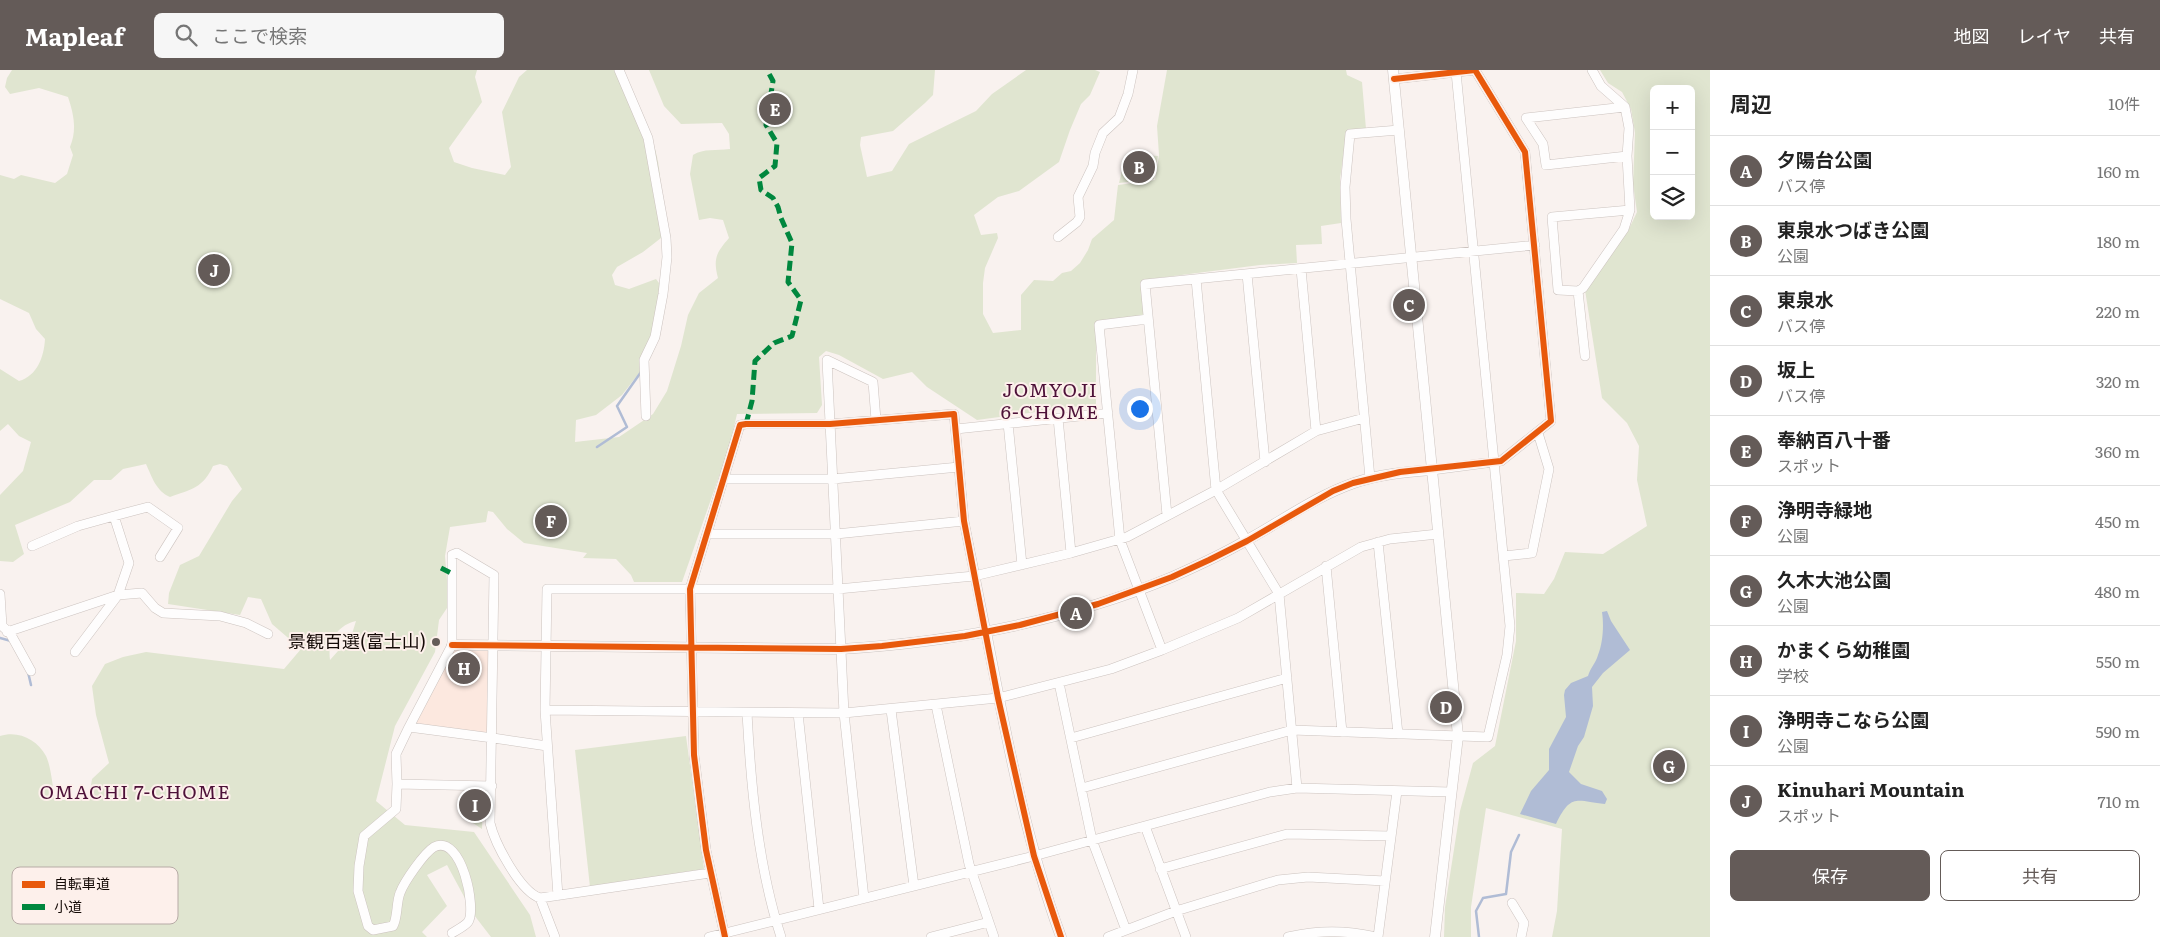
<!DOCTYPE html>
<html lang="ja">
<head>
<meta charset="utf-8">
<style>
  :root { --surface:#fff; --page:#f6f6f6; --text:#222; --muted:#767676; --line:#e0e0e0; --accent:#645b58 }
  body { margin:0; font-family:Literata,"Noto Sans JP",serif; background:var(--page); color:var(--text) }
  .controls { position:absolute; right:15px; top:15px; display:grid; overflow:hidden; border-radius:8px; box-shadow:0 5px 20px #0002 }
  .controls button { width:45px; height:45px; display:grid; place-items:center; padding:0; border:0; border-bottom:1px solid var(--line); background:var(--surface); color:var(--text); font:25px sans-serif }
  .you { position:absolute; left:1139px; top:338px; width:18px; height:18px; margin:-12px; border:4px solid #fff; border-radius:50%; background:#1a73e8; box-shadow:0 0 0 8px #1a73e833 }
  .badge { display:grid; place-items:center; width:32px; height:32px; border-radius:50%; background:var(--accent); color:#fff; font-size:16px; font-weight:700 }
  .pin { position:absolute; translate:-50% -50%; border:2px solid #fff; box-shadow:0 1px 5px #0006 }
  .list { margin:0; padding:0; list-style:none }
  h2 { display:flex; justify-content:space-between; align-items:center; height:65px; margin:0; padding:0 20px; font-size:21px }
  h2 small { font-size:16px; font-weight:400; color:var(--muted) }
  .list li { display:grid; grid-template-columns:32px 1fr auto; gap:15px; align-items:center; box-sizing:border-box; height:70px; padding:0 20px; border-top:1px solid var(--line) }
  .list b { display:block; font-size:19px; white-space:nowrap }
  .list p { margin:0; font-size:16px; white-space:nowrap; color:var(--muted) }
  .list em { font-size:16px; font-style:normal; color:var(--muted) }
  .actions { display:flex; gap:10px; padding:15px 20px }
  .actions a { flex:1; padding:11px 0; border:1px solid var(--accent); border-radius:8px; text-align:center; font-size:18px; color:var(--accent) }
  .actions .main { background:var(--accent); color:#fff }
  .icon { flex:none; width:28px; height:28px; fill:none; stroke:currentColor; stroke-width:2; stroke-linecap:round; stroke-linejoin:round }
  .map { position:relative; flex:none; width:1710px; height:867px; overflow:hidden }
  header { display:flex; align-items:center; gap:30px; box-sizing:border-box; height:70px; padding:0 25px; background:var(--accent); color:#fff }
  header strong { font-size:24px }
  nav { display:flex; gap:28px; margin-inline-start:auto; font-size:18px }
  .search { width:350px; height:45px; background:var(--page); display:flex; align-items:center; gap:12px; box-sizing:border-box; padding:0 18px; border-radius:8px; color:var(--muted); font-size:19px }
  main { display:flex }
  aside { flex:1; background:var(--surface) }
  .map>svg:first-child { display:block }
  .built { fill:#fce8df }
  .green { fill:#e0e5d0; fill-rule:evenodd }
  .water { fill:#b0bcd5 }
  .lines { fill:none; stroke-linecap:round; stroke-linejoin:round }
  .stream { stroke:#b0bcd5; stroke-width:2.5 }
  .minor-casing { stroke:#ccc3bf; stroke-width:10 }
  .tertiary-casing { stroke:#ccc3bf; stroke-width:11 }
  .minor { stroke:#fefdfd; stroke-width:9 }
  .tertiary { stroke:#fefdfd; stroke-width:10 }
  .quiet { stroke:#00873e; stroke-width:5; stroke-dasharray:10 5; stroke-linecap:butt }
  .cycleway-casing { stroke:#fdf0eb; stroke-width:9 }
  .cycleway { stroke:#e8590c; stroke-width:6 }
  .poi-dot { fill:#645b58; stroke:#fdf0eb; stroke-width:2 }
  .labels { text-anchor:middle; stroke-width:4; stroke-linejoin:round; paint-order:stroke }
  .poi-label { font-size:18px; fill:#140a06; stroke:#fdf0eb; text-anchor:end }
  .neighbourhood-label { font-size:19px; letter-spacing:1px; fill:#4d1138; stroke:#fdf0eb }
  .key { fill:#fdf0eb; stroke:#b7aba6; stroke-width:1 }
  .key-label { font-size:14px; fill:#140a06 }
</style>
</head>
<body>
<header>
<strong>Mapleaf</strong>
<div class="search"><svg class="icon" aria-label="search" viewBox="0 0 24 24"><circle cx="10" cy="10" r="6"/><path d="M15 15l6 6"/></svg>ここで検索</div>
<nav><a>地図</a><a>レイヤ</a><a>共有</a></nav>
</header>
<main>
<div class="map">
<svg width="1710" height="867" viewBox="0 0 1710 867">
  <rect width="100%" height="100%" fill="#f9f2ef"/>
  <path class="built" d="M 454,577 L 488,578 L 488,660 L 485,663 L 418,655 L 416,651 Z"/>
  <path class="green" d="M 12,0 L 477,0 L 475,7 L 482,32 L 449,78 L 454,92 L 472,98 L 505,105 L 511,97 L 502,42 L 519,7 L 527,0 L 614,0 C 630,25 646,50 655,79 C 663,105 661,140 661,168 L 643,182 L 617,197 L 612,205 L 615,215 L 629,219 L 656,209 L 662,217 L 643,298 L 622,325 L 596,345 L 576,350 L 575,372 L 619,367 L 653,344 L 667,321 L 681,276 L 688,245 L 699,223 L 718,208 C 713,189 716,183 729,168 L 723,150 L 710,148 L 699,150 L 690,104 L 693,85 C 704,78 716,81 730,79 L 729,64 L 722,53 L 681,54 L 664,36 L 649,0 L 935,0 L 933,25 L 925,33 L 893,61 L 861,67 L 860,75 L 867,107 L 892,101 L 909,74 L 976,41 L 992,24 L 1026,0 L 1095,0 L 1100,2 L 1090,25 L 1081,34 L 1070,60 L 1059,92 L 1019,121 L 998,127 L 974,145 L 981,165 L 997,163 L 998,168 L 985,198 L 983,213 L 983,244 L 993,263 L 1021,260 L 1021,225 L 1034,210 L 1053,211 L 1062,203 L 1071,201 L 1080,193 L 1088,180 L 1092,169 L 1114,150 L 1118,115 L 1155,110 L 1159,85 L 1157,56 L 1167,0 L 1346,0 L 1347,5 L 1362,12 L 1366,59 L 1347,60 L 1340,109 L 1341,153 L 1321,156 L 1322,174 L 1296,175 L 1297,193 L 1260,195 L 1142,210 L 1144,243 L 1141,247 L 1096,253 L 1096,334 L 977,350 L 927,317 L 912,302 L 883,309 L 839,285 L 826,281 L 819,287 L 822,335 L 817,343 L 737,344 L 729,378 L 682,512 L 634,512 L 631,505 L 616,489 L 583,488 L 587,483 L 524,473 L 507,459 L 493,442 L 488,441 L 486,452 L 450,457 L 445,486 L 449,535 L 439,550 L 435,582 L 395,656 L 376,731 L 405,755 L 474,762 L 530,845 L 536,867 L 491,867 L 474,845 L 447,795 L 427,805 L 447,836 L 422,862 L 427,867 L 0,867 L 0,666 C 18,660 37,669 46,686 C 51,696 53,719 55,731 L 89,727 L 92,709 L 109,693 L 96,645 L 92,616 L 105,594 L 123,587 L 146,582 L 284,599 L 301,579 L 272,554 L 261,529 L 248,527 L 240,545 L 168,534 L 169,523 L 180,495 L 199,486 L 232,431 L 242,419 L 227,396 L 220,394 L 213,396 C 203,418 192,419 170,427 C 156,421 152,407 146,394 L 123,399 L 111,410 L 94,410 L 70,432 L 15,455 L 24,484 L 13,492 L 0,491 L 0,425 L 23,401 L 31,372 L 19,366 L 8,354 L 0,361 L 0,299 L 19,311 C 37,306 44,287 45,269 L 36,259 L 29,243 L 0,229 L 0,105 L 14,109 L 21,105 L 55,113 L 67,104 L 73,85 L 70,77 C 77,60 74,45 68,27 L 39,18 L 10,24 L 5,17 L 7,8 ZM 356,551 L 351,567 L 344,580 L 338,581 L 330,590 C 327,571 338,555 356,551 Z
    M 1600,0 L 1710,0 L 1710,867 L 1552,867 L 1557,841 L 1562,759 L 1486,738 L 1471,837 L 1471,867 L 1444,867 L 1445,837 L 1460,741 L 1473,693 L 1495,676 L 1516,571 L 1516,523 L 1544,524 L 1554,509 L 1565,482 L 1603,484 L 1647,456 L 1637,410 L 1639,376 L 1627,353 L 1602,328 L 1585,220 L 1628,161 L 1637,142 L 1633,114 L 1635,63 L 1631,39 L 1622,22 L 1608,13 ZM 1654,19 L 1691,19 L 1691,146 L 1654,146 Z
    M 1126,84 L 1158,86 L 1154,109 L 1119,113 Z
    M 686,666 L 704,799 L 590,817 L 575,680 Z
    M 467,720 L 483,721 L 482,759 L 467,749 Z"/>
  <path class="water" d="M 1607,541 L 1611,551 L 1630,580 L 1603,603 L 1592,617 L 1593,636 L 1584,667 L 1578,676 L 1569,702 L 1581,714 L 1602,721 L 1607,729 L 1605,734 C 1576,731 1571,723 1556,754 L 1520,744 L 1531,721 L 1549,700 L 1549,679 L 1566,647 L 1564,625 L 1565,620 L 1571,613 L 1588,606 C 1590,598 1596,593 1598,585 C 1603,573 1604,555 1602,542 Z"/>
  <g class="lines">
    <path class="stream" d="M 597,377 L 627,357 L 617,336 L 641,302
      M 0,568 L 11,571
      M 28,602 L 31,615
      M 1479,867 L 1476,841 L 1483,828 L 1506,824 L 1511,782 L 1519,765"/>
    <g class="minor-casing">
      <path id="minor" d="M 619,0 L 648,68 L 666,168 L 667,187 L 663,224 L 655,267 L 644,290 L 646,346
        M 1592,0 L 1601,16 L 1625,37 L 1629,58 L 1627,86 L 1630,140 L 1624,159 L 1583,218 L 1578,221 L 1558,220 L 1552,147 L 1630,140
        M 1394,9 L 1475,0 L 1525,82 L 1551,351 L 1501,391 L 1432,400
        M 1625,37 L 1526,48 L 1543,74 L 1546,95 L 1627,86
        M 1058,167 L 1077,152 L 1080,147 L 1078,127 L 1093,96 L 1095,83 L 1103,63 L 1119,48 L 1128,24 L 1133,0
        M 1301,199 L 1316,361
        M 1247,204 L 1265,392
        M 1196,209 L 1216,420 L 1279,524 L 1297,718
        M 1578,221 L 1585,286
        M 1148,249 L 1099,255 L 1120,470 L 1162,580
        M 1058,348 L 1071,483
        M 1008,353 L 1022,495
        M 956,359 L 1108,343
        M 1370,408 L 1346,149 L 1345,117 L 1350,64 L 1399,60
        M 724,409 L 833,409 L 959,397
        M 1167,445 L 1145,214 L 1535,175
        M 114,446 L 148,437 L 178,458 L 160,487
        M 708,464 L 836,464 L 964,451
        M 1378,472 L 1398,664
        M 1504,486 L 1532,483 L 1549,399 L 1538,363
        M 1326,496 L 1342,662
        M 0,524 L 2,556 L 10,563 L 31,601
        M 7,562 L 118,525 L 129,493 L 114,446 L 78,456 L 32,476
        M 75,582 L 118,525 L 142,523 L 155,538 L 163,543 L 220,546 L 246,553 L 268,564
        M 1059,613 L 1092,770 L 1126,860
        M 936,635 L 969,794 L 994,867
        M 545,640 L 844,643 L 998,628 L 1111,599 L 1162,580 L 1238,548 L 1361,477 L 1390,469 L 1438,464
        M 891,640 L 914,816
        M 747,643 C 751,717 758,796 781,867
        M 798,643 L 819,839
        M 409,657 L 396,684 L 397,714 L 492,716
        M 1071,668 L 1287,608
        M 547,676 L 493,668 L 485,667 L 409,657 L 452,575 L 452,485 L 457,483 L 494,505 L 490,753 C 495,774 520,821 540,828 L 710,803
        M 397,714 L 396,739 L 364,766 L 359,796 L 358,821 L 368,856 L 373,860 L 393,856 C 398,847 396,833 400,823 C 404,812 424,783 434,777 C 462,763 477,840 468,852 C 465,856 457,860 452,863
        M 1082,718 L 1292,660 L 1488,667 L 1507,585 L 1510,556 L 1456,2
        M 1145,756 L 1186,867
        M 1160,799 L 1287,764 L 1391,766
        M 558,826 L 545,640 L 547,519 L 838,519 L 974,506 L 1071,483 L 1127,467 L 1216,420 L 1316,361 L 1364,348
        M 540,828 L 555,867
        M 864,828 L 844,643 L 827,290 L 873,312 L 876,350
        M 1512,833 L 1524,853 L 1521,867
        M 709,867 L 1034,786 L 1270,722 L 1297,718 L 1451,722
        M 725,867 L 706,780 L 694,685 L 690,519 L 740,355 L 746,354 L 830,354 L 954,344 L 964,451 L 986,562
        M 931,867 L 989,852
        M 1108,867 L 1176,841 L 1278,810 L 1308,807 L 1385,811
        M 1288,867 C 1319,860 1345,860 1376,867
        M 1378,867 L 1397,721"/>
    </g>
    <g class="tertiary-casing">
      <path id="tertiary" d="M 1393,0 L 1458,666 L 1435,867
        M 986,562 C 1006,665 1025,768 1061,867
        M 452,575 L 841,579 C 954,572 1067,551 1172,507 C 1197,496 1223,484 1247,470 C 1282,451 1316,426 1354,413 C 1379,404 1406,402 1432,400"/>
    </g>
    <use href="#minor" class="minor"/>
    <use href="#tertiary" class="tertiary"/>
    <path class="quiet" d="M 746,354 L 752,331 L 755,291 L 774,273 L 792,266 L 801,230 L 788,212 L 792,173 L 781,148 L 778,137 L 773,128 L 761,120 L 759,108 L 775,96 L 777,73 L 766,55 L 773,11 L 767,0
      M 441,498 L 453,504"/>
    <g class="cycleway-casing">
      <path id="cycleway" d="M 452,575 L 841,579 L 882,576 L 965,566 L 1020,555 L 1098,534 L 1172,507 L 1209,490 L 1247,471 L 1333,421 L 1353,413 L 1400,402 L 1501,391 L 1551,351 L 1525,82 L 1475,0 L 1394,9
        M 725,867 L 706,780 L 694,685 L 690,519 L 740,355 L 746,354 L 830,354 L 954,344 L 964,451 L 998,628 L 1034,786 L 1061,867"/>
    </g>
    <use href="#cycleway" class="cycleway"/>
  </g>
  <circle class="poi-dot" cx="436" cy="572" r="5"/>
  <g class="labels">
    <g class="poi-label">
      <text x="426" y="578">景観百選(富士山)</text>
    </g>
    <g class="neighbourhood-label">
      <text x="1050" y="327">JOMYOJI<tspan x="1050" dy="22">6-CHOME</tspan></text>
      <text x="135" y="729">OMACHI 7-CHOME</text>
    </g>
  </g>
  <rect x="12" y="797" width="166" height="57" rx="8" class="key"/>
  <rect x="22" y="811" width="23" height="7" fill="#e8590c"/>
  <rect x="22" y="834" width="23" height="6" fill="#00873e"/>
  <g class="key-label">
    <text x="54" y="819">自転車道</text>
    <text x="54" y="842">小道</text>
  </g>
</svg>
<div class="controls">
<button>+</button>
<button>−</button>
<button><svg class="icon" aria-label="layers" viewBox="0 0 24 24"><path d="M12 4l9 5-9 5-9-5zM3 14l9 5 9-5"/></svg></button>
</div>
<div class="you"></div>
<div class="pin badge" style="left:1076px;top:543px">A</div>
<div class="pin badge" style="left:1139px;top:97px">B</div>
<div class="pin badge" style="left:1409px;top:235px">C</div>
<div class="pin badge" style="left:1446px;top:637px">D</div>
<div class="pin badge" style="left:775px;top:39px">E</div>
<div class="pin badge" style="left:551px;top:451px">F</div>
<div class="pin badge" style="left:1669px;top:696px">G</div>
<div class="pin badge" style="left:464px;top:598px">H</div>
<div class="pin badge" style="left:475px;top:735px">I</div>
<div class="pin badge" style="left:214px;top:200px">J</div>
</div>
<aside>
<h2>周辺<small>10件</small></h2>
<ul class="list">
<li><span class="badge">A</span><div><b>夕陽台公園</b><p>バス停</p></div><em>160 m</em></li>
<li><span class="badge">B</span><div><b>東泉水つばき公園</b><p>公園</p></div><em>180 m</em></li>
<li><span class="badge">C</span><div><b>東泉水</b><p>バス停</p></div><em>220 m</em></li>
<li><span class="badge">D</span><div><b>坂上</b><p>バス停</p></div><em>320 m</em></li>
<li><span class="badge">E</span><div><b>奉納百八十番</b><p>スポット</p></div><em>360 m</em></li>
<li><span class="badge">F</span><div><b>浄明寺緑地</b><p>公園</p></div><em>450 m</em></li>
<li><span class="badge">G</span><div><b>久木大池公園</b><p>公園</p></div><em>480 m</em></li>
<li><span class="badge">H</span><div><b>かまくら幼稚園</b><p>学校</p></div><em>550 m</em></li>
<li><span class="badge">I</span><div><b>浄明寺こなら公園</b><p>公園</p></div><em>590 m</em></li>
<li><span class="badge">J</span><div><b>Kinuhari Mountain</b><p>スポット</p></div><em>710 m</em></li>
</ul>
<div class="actions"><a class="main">保存</a><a>共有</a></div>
</aside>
</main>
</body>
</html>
